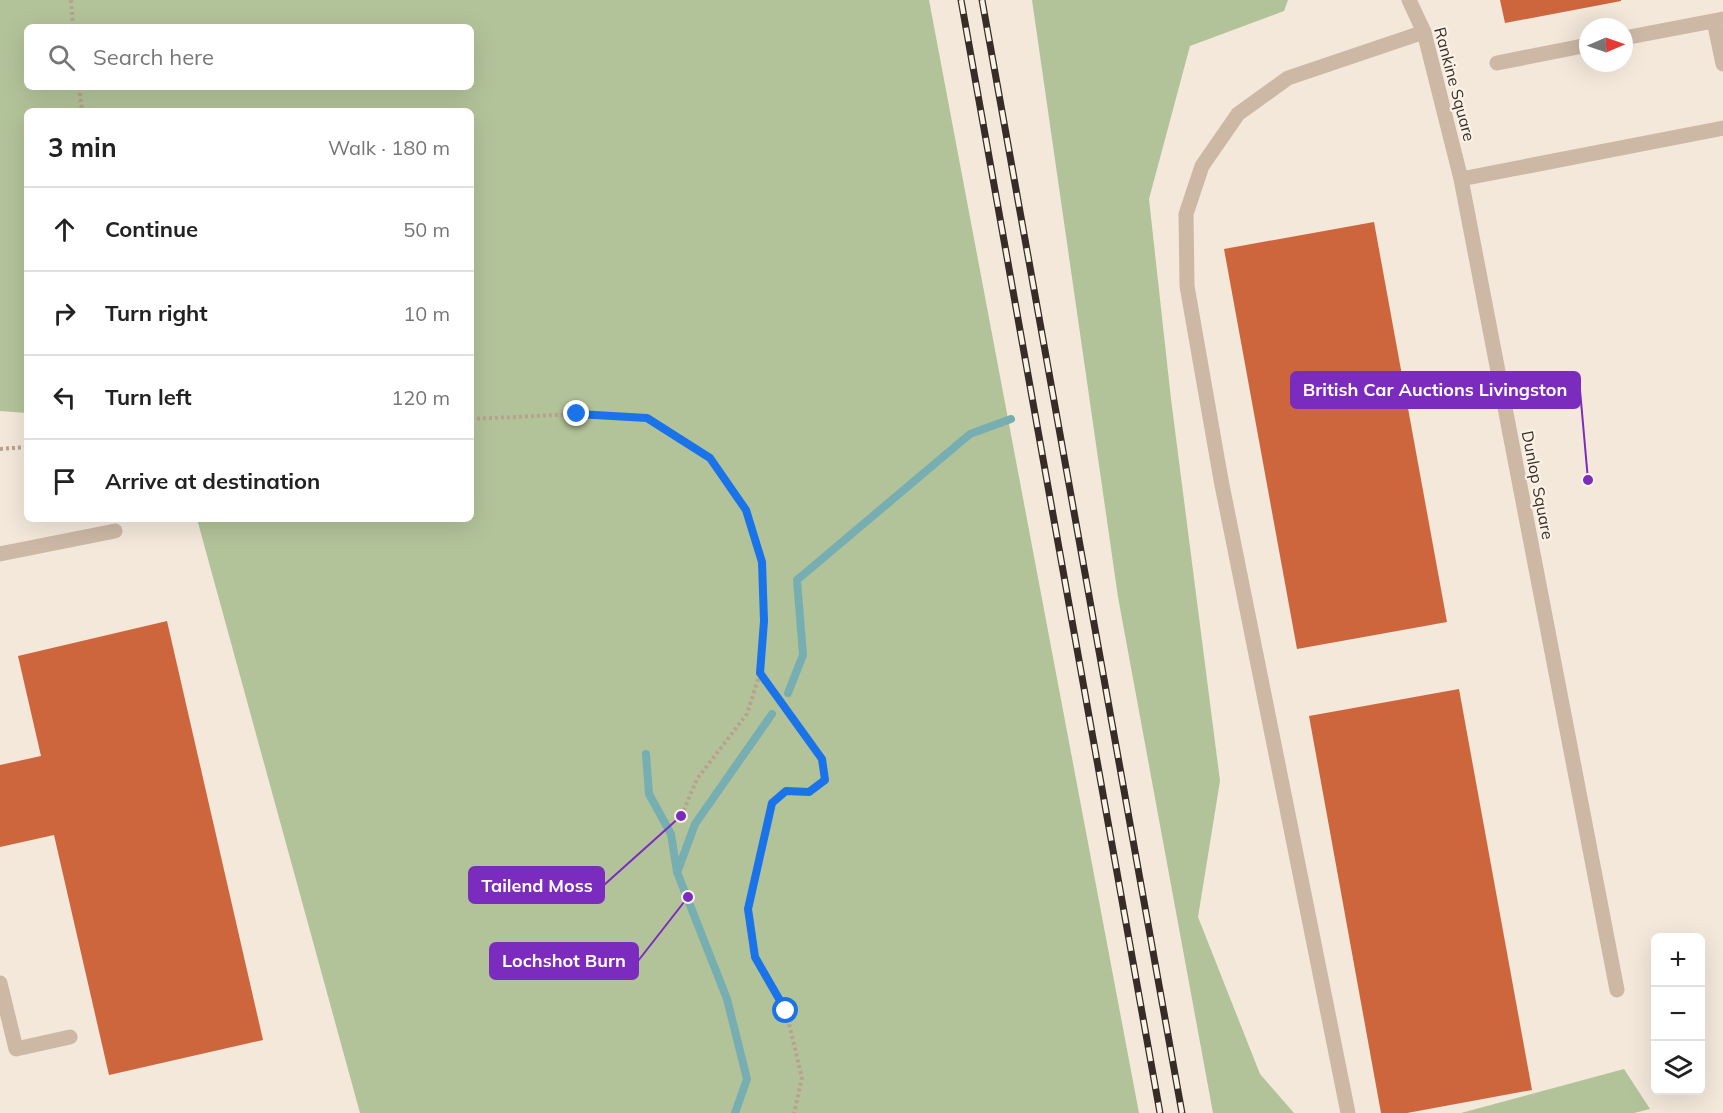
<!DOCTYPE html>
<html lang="en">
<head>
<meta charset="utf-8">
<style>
  :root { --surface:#fff; --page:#f2f2f2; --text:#222; --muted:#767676; --line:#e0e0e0 }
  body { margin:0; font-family:Mulish,sans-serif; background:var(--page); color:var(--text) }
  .controls { position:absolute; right:18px; bottom:18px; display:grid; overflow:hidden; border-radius:9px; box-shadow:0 6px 24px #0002 }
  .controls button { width:54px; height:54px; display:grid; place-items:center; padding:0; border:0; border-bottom:2px solid var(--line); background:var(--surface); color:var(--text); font:30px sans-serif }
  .compass { position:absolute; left:1579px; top:18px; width:54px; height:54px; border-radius:50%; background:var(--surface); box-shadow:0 6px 24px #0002; rotate:88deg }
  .stop { position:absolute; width:18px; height:18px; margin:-14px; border:4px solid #1a73e8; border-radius:50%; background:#fff }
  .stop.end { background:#1a73e8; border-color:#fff; box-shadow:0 2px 6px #0008 }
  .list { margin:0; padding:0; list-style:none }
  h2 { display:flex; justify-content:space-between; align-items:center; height:78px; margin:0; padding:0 24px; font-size:26px }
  h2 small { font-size:20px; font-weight:400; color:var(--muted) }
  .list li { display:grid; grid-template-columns:39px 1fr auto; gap:18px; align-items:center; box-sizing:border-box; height:84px; padding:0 24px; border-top:2px solid var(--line) }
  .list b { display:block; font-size:22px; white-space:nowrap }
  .list em { font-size:20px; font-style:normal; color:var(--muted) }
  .icon { flex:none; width:33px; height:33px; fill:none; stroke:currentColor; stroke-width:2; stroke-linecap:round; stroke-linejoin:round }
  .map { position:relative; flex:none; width:1723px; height:1113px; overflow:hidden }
  .search { position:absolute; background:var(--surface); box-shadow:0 6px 24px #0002; left:24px; top:24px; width:450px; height:66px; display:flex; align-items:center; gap:15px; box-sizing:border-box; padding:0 21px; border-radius:9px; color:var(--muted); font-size:22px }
  .panel { position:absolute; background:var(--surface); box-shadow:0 6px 24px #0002; left:24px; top:108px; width:450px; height:414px; border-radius:9px }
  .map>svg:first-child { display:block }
  .green { fill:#b3c399; fill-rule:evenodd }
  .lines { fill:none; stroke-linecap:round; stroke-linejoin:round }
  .stream { stroke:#77aeb2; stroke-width:8 }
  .building { fill:#cd653d }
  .path { stroke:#b8a28f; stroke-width:4; stroke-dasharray:3 3; stroke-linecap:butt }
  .minor { stroke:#ccb8a5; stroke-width:15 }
  .rail-casing { stroke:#372c27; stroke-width:7 }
  .rail { stroke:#faf2e6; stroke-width:4.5; stroke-dasharray:14; stroke-linecap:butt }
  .route { stroke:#1a73e8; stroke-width:8 }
  .labels { text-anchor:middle; stroke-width:4.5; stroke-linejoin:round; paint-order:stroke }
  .street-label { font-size:16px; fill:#372c27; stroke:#faf2e6 }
  .leader { fill:none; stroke:#7b2cbf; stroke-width:2 }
  .callout-dot { fill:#7b2cbf; stroke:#faf2e6; stroke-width:2 }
  .callout { fill:#7b2cbf; stroke:#7b2cbf; stroke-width:2 }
  .callout-label { font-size:18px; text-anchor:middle; font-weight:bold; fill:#fff }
</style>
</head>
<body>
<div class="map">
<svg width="1723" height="1113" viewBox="0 0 1723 1113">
  <rect width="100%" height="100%" fill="#f3e8da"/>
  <path class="green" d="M 0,0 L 929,0 L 1139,1113 L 360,1113 L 197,519 L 471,519 L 471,111 L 27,111 L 27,413 L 0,411 ZM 27,27 L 471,27 L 471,87 L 27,87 Z
    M 1032,0 L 1288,0 L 1284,11 L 1190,46 L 1149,199 L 1171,399 L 1220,781 L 1198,917 L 1260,1074 L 1294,1113 L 1213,1113 L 1118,597 Z
    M 1624,1069 L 1650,1109 L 1634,1113 L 1461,1113 Z"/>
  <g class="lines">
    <path class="stream" d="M 788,693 L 803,655 L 797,580 L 970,434 L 1011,419
      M 646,754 L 649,794 L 671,834 L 677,872 L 727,999 L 747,1079 L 735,1113
      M 678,870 L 695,824 L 772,714"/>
  </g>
  <path class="building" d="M 1500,0 L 1621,0 L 1621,1 L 1505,23 Z
    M 1374,222 L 1447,622 L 1297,649 L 1224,249 Z
    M 167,621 L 263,1040 L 109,1075 L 54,835 L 0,847 L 0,765 L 41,756 L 18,656 Z
    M 1459,689 L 1532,1090 L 1407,1113 L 1381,1113 L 1309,716 Z"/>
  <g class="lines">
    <path class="path" d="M 71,0 L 73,27
      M 79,87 L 82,111
      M 471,419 L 577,414 L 647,418 L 710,458 L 746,510 L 762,562 L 764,621 L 760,673 L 747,714 L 697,779 L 683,812
      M 0,449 L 27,447
      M 760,674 L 822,760 L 824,780 L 809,792 L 786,791 L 772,803 L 748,909 L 755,957 L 786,1011 L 802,1078 L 794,1113"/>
    <path class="minor" d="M 1409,0 L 1424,32 L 1461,179 L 1617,990
      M 1714,21 L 1723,64
      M 1624,38 L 1723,19
      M 1497,63 L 1588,45
      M 1461,179 L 1723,128
      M 0,554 L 115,531
      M 0,983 L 16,1049 L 70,1037
      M 1348,1113 L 1221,480 L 1187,286 L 1186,214 L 1202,166 L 1238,114 L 1288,78 L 1424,32"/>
    <g class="rail-casing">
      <path id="rail" d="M 961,0 L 1160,1113
        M 982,0 L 1182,1113"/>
    </g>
    <use href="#rail" class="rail"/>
  </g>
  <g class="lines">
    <path class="route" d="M 577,414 L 647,418 L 710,458 L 746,510 L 762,562 L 764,621 L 760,673 L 822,759 L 825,780 L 809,792 L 786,791 L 772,803 L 748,909 L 755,957 L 786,1011"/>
  </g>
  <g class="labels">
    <g class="street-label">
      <text transform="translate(1455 84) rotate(75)" y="6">Rankine Square</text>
      <text transform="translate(1538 485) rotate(79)" y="6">Dunlop Square</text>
    </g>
  </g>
  <path class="leader" d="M1588 480L1580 390M681 816L604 885M688 897L638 961"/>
  <g class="callout-dot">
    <circle cx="1588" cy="480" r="6"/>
    <circle cx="681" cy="816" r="6"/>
    <circle cx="688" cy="897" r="6"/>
  </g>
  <g class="callout">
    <rect x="1291" y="372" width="289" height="36" rx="6"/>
    <rect x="469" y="867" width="135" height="36" rx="6"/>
    <rect x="490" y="943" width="148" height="36" rx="6"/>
  </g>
  <g class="callout-label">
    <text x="1435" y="396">British Car Auctions Livingston</text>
    <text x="537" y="892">Tailend Moss</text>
    <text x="564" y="967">Lochshot Burn</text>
  </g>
</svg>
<div class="controls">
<button>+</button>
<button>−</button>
<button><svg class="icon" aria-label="layers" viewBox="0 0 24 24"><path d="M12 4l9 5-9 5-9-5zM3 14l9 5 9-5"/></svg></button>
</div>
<svg class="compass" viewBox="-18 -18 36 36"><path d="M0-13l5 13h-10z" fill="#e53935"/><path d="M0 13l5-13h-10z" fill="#767676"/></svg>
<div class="stop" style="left:786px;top:1011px"></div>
<div class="stop end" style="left:577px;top:414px"></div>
<div class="search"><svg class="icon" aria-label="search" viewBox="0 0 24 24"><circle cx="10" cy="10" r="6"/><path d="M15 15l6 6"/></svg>Search here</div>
<section class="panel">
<h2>3 min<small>Walk · 180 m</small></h2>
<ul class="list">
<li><svg class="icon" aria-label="ahead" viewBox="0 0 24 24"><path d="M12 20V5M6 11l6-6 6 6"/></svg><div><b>Continue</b></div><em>50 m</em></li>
<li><svg class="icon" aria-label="right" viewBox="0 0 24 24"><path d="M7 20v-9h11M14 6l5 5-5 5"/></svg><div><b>Turn right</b></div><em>10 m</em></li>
<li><svg class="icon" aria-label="left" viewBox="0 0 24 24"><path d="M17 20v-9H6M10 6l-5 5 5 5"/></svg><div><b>Turn left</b></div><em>120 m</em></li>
<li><svg class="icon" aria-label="arrive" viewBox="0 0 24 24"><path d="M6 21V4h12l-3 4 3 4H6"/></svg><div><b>Arrive at destination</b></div></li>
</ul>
</section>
</div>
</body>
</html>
